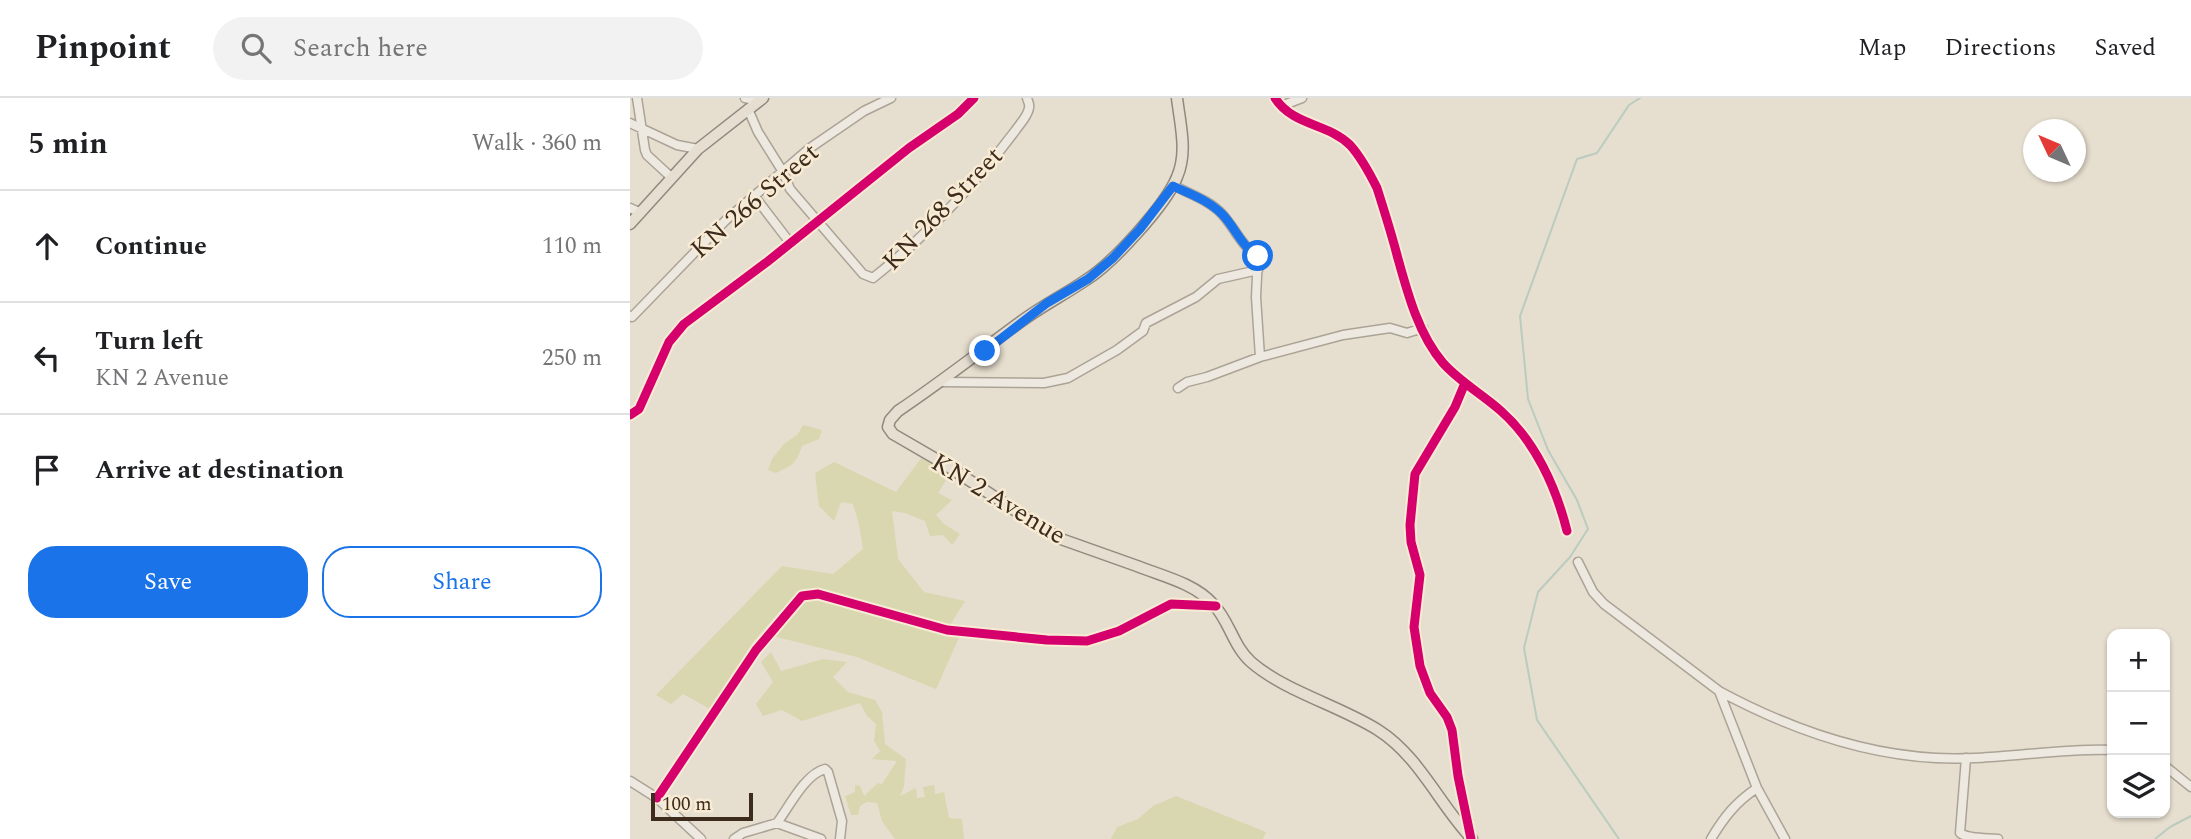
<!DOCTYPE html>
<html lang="en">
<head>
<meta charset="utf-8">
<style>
  :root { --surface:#fff; --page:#f2f2f2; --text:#202124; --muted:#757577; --line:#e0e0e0; --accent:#1a73e8 }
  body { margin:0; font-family:Spectral,serif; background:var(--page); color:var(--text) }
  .controls { position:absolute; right:21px; bottom:21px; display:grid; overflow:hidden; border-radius:14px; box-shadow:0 2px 5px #0004 }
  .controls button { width:63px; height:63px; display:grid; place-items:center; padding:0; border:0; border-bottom:2px solid var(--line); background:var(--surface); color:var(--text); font:35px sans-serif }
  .compass { position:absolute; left:1393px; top:21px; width:63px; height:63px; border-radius:50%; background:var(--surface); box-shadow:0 2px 5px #0004; rotate:314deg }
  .scale { position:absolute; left:21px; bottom:18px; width:102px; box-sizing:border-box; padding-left:7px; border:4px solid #3d2b1e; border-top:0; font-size:19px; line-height:24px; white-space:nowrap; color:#3d2b1e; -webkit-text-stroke:5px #f8ebd4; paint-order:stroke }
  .stop { position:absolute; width:21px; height:21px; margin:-16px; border:5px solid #1a73e8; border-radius:50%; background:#fff }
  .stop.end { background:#1a73e8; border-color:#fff; box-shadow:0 2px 7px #0008 }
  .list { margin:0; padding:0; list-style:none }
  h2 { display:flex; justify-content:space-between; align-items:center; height:91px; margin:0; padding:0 28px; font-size:30px }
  h2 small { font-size:23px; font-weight:400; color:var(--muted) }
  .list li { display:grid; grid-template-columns:46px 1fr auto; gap:21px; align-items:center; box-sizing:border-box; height:112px; padding:0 28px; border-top:2px solid var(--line) }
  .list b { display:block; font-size:26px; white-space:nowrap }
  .list p { margin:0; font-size:23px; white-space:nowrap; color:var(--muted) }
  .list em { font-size:23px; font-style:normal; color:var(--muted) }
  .actions { display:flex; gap:14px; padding:21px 28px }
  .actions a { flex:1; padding:16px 0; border:2px solid var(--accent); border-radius:28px; text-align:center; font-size:24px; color:var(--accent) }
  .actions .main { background:var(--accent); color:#fff }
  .icon { flex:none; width:38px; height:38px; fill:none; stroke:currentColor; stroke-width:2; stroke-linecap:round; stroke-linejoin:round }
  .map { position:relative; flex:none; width:1561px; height:741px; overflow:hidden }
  header { display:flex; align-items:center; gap:42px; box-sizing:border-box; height:98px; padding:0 35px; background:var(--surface); border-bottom:2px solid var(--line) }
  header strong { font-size:33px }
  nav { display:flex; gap:38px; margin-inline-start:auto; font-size:24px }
  .search { width:490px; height:63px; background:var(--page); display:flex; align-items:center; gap:18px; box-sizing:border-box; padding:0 24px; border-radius:38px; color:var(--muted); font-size:26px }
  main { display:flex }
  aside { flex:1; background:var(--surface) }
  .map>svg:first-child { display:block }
  .green { fill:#d9d7b0 }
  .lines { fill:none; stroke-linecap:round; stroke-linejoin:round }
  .stream { stroke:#b9ccbf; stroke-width:2 }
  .minor-casing { stroke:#aca397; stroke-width:11 }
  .major-casing { stroke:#91897e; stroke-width:13 }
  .minor { stroke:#eee9e0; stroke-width:8 }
  .major { stroke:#e6ded1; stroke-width:10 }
  .cycleway-casing { stroke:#f8ebd4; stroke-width:13 }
  .cycleway { stroke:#d6006c; stroke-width:9 }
  .route { stroke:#1a73e8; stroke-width:9 }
  .labels { text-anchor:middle; stroke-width:5; stroke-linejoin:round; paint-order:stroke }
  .street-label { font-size:26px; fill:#3d2b1e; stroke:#f8ebd4 }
</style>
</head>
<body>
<header>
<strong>Pinpoint</strong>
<div class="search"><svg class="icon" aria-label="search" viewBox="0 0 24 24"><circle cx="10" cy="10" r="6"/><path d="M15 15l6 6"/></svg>Search here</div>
<nav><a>Map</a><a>Directions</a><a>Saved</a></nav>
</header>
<main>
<aside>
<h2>5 min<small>Walk · 360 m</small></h2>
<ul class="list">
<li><svg class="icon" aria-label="ahead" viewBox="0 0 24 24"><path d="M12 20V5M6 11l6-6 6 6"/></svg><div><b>Continue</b></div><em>110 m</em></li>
<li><svg class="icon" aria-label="left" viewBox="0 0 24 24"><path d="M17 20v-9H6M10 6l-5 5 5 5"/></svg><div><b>Turn left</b><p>KN 2 Avenue</p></div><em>250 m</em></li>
<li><svg class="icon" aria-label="arrive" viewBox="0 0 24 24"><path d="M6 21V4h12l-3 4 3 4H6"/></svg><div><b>Arrive at destination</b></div></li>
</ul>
<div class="actions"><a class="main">Save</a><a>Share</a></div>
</aside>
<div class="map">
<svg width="1561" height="741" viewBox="0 0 1561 741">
  <rect width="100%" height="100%" fill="#e6dece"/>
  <path class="green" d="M 173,327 L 192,332 L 189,341 L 172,348 C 166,366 163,367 146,375 L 138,372 L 142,361 L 154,346 L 168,336 Z
    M 292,359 L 320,376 L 308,395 L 322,402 L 306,417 L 314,426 L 330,436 L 322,447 L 313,437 L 300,438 L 295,423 L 275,415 L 262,413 L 268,461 L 294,494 L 335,503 L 318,530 L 332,533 L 306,591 L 227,559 L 139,537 L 175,499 L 150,513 L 124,543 L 80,611 L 53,596 L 41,606 L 26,597 L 152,468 L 203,476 L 233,451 L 229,426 L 223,406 L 211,404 L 204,423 L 189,408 L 185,375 L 204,364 L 266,394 Z
    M 141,554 L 151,573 L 193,561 L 217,564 L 203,579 L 218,594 L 245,602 L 252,614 L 255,646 L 276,661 L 274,688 L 270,698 L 286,690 L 287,700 L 295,699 L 293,689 L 304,687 L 305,696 L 314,694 L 319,720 L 332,721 L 334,741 L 265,741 L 252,723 L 247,705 L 237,704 L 230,708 L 228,717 L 221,717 L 215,698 L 225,694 L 225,687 L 230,688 L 234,698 L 248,685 L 252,686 L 267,663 L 242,661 L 250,653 L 244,643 L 246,626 L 237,618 L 230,605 L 172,623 L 152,612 L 133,618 L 126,606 L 143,584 L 131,564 Z
    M 546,698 L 636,734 L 633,741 L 481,741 L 487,729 L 508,721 L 523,708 Z"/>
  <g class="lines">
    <path class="stream" d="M 989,741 L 907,622 L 894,550 L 908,494 L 940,459 L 958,431 L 947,402 L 918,352 L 898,301 L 890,218 L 947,61 L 967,55 L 999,7 L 1010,0
      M 1525,741 L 1540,729 L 1561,718"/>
    <g class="minor-casing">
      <path id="minor" d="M 7,0 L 15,52 L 17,57 L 42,80
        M 115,0 L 130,3
        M 645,0 C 663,28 698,25 720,47 C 731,59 740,76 747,90 C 754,112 761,134 767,157 C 777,193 788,236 813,265 C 830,284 852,296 871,313 C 905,343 926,389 937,433
        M 651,8 L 672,0
        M 118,11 L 128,34 L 153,74 L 160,91 L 233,176 L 243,180 C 296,138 345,86 385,33 C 389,27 398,18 399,10 C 400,6 398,4 397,0
        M 0,25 L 47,47 L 68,51
        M 543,87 C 559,96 579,102 592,116 C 605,130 611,148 628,158 L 626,199 L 630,259
        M 125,99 L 161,146
        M 0,110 L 11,115
        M 0,218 L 2,219 L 96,122 L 180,50 L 234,13 L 261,0
        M 312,284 L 414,285 L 438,280 L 487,252 L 513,233 L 516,225 L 566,199 L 588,181 L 628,172
        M 835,285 L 825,309 L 785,376 L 780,427 L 781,444 L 790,477 L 784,529 L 790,568 L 800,595 L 817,619 L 822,632 L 828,678 L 841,738
        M 548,290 L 557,284 L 577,279 L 630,259 L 713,237 L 760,230 L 777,235 L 793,230
        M 0,317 L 9,311 L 39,244 L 54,226 L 137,164 L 279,50 L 328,16 L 344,0
        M 948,464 L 963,494 L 974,506 L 1089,593 L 1127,690 L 1155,741
        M 1089,593 C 1156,629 1230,656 1306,660 C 1365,663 1424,650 1482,652
        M 1336,660 L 1330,735 C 1338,741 1356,740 1368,741
        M 1535,668 L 1561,689
        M 0,683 L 27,700 L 71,741
        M 27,700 L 126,552 L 172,498 L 188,496 L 317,532 L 417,542 L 457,543 L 489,533 L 541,506 L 586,508
        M 147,725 L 191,741
        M 104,741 L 113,735 L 147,725 C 159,709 175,676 195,671 L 198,674 L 212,723 L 210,741
        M 1081,741 C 1094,719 1106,704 1127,690"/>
    </g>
    <g class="major-casing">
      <path id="major" d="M 547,0 C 550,26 558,54 547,79 C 536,107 482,166 456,182 C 434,197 410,209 389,225 C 348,255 310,285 268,313 L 260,322 L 258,329 L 263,336 L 313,365 L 418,434 L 431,441 C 457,450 482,459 507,468 C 532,478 564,485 583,506 C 599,522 603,548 621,564 C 654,593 710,608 748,632 C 789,658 809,706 842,741
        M 0,126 L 68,51 L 133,0"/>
    </g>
    <use href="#minor" class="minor"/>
    <use href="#major" class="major"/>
    <g class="cycleway-casing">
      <path id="cycleway" d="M 645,0 C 663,28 698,25 720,47 C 731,59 740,76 747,90 C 754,112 761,134 767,157 C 777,193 788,236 813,265 C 830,284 852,296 871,313 C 905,343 926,389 937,433
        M 835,285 L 825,309 L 785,376 L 780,427 L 781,444 L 790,477 L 784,529 L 790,568 L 800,595 L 817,619 L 822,632 L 828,678 L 841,741
        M 0,317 L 9,311 L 39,244 L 54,226 L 137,164 L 279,50 L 328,16 L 344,0
        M 27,700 L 126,552 L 172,498 L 188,496 L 317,532 L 417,542 L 457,543 L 489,533 L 541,506 L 586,508"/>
    </g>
    <use href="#cycleway" class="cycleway"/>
  </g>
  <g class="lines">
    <path class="route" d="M 355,253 L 417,205 L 458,181 L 483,160 L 510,131 L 543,88 C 560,96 578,102 592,116 C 605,129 611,148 628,158"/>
  </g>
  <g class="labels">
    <g class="street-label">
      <text transform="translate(124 102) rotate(-41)" y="9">KN 266 Street</text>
      <text transform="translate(312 110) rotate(-46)" y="9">KN 268 Street</text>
      <text transform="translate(369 400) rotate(31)" y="9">KN 2 Avenue</text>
    </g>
  </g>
</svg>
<div class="controls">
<button>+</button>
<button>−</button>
<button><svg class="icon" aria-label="layers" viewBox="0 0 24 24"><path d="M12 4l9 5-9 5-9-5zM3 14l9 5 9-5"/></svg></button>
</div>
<svg class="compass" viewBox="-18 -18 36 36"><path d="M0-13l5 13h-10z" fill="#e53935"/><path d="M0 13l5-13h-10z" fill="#757577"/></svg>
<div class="scale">100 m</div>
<div class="stop" style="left:628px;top:158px"></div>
<div class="stop end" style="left:355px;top:253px"></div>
</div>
</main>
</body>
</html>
